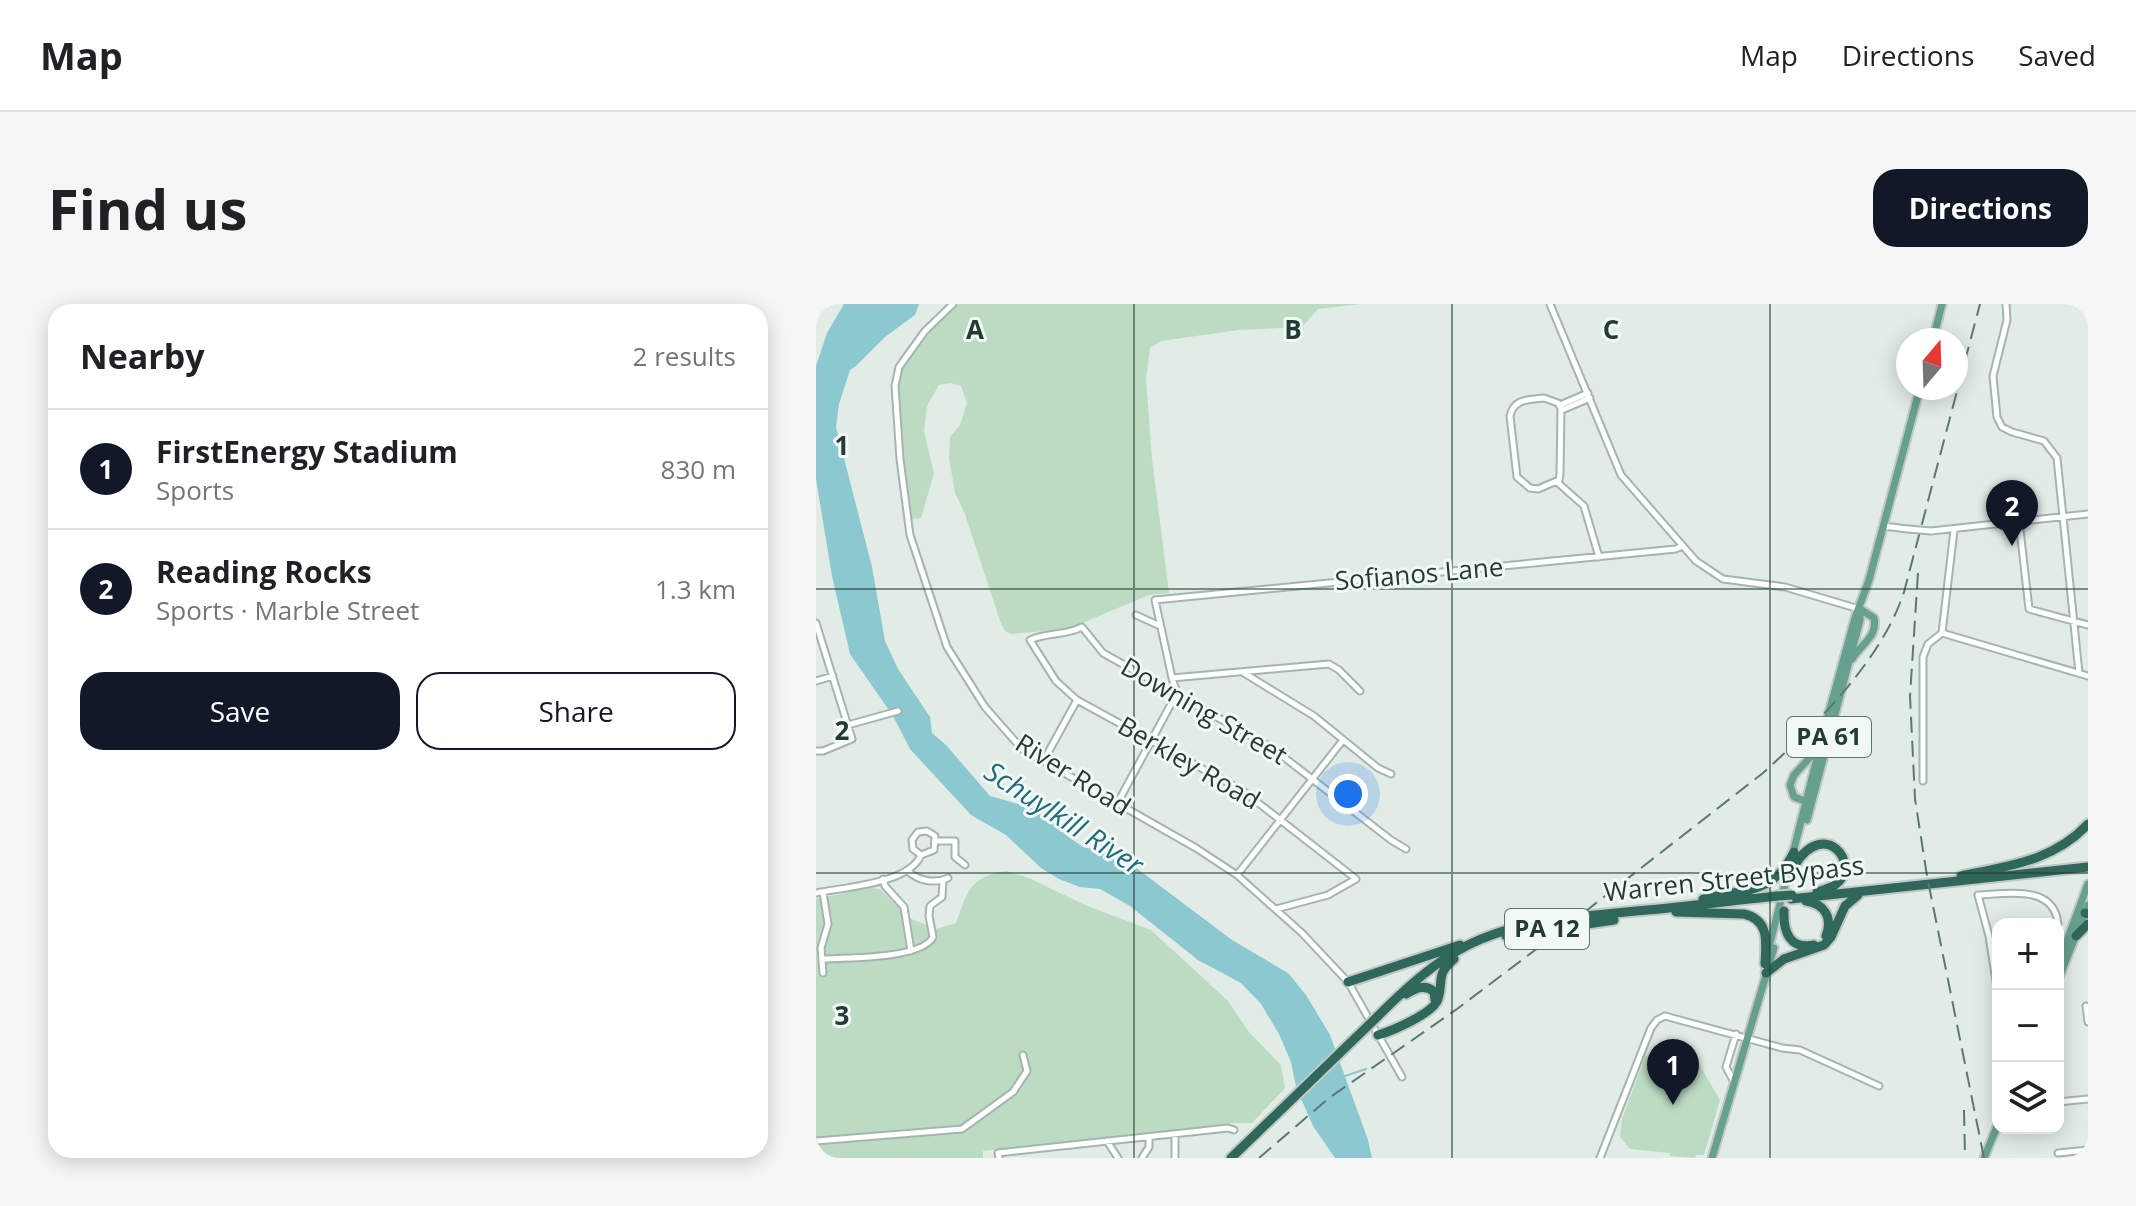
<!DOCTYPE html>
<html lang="en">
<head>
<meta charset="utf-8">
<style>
  :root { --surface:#fff; --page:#f6f6f6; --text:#202124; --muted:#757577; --line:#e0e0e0; --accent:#111827 }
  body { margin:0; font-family:"Open Sans",sans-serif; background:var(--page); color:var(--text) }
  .controls { position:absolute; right:24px; bottom:24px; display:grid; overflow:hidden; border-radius:16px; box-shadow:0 4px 20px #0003 }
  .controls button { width:72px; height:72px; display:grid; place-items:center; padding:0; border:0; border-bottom:2px solid var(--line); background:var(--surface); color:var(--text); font:40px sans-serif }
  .compass { position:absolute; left:1080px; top:24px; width:72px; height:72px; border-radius:50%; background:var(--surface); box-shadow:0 4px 20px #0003; rotate:19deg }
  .you { position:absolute; left:532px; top:490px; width:28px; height:28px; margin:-20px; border:6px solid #fff; border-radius:50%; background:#1a73e8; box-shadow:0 0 0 12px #1a73e833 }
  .badge { display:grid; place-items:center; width:52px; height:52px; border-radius:50%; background:var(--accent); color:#fff; font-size:26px; font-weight:700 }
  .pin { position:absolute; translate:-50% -66px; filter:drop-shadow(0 2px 4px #0008) }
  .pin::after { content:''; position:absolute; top:42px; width:28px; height:24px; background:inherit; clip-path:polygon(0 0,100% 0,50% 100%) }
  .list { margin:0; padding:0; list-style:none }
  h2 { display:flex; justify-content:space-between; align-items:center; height:104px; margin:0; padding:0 32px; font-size:34px }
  h2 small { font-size:26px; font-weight:400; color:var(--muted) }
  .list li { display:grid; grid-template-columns:52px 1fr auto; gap:24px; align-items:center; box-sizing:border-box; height:120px; padding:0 32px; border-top:2px solid var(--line) }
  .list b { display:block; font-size:30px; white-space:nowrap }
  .list p { margin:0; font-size:26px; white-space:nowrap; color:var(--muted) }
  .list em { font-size:26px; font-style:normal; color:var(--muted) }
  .actions { display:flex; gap:16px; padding:24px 32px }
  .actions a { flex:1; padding:18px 0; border:2px solid var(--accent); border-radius:24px; text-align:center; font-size:28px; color:var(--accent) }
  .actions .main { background:var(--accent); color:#fff }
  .icon { flex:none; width:44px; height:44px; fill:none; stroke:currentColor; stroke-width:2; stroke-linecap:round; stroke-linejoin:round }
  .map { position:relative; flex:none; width:1272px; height:854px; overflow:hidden; border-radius:24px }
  header { display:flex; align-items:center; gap:48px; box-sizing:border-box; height:112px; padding:0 40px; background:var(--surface); border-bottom:2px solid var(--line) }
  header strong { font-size:38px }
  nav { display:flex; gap:44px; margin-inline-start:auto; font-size:28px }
  .intro { display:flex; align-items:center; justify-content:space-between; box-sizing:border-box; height:192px; padding:0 48px }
  h1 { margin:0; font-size:56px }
  .button { padding:20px 36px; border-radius:24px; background:var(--accent); color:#fff; font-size:28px; font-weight:700 }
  main { display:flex; gap:48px; padding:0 48px }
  aside { flex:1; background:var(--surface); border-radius:24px; box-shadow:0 4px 20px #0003 }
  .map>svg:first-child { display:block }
  .green { fill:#bbdcc3 }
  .water { fill:#8bc8d0 }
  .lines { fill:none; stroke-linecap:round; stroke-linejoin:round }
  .stream { stroke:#8bc8d0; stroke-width:2 }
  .minor-casing { stroke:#a5b4ae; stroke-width:9 }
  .major-casing { stroke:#c1c8c6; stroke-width:11 }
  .highway-casing { stroke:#c1c8c6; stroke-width:13 }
  .minor { stroke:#fff; stroke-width:5 }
  .major { stroke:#67a08f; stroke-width:7 }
  .highway { stroke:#2f685a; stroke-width:9 }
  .rail { stroke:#5d786f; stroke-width:2; stroke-dasharray:16 8; stroke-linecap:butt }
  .minor-bridge-casing { stroke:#a5b4ae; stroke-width:9; stroke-linecap:butt }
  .highway-bridge-casing { stroke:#c1c8c6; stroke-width:13; stroke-linecap:butt }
  .minor-bridge { stroke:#fff; stroke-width:5 }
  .highway-bridge { stroke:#2f685a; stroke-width:9 }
  .grid { fill:none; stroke:#223c34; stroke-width:2; stroke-opacity:0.55 }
  .labels { text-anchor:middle; stroke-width:6; stroke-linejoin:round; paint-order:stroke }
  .shield { fill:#f2f8f5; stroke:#60746e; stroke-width:2 }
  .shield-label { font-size:24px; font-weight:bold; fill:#223c34 }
  .street-label { font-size:26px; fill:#223c34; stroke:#f2f8f5 }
  .water-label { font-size:28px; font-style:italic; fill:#1e6c77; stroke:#f2f8f5 }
  .grid-label { font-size:26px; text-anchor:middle; font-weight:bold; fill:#223c34; stroke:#f2f8f5; stroke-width:6; stroke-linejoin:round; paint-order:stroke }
</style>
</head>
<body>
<header>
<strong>Map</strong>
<nav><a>Map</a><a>Directions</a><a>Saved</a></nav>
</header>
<div class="intro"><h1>Find us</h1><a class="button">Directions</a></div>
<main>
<aside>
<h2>Nearby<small>2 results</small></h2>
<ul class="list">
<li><span class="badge">1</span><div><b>FirstEnergy Stadium</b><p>Sports</p></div><em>830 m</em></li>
<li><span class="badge">2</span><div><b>Reading Rocks</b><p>Sports · Marble Street</p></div><em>1.3 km</em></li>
</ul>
<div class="actions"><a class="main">Save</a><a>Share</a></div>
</aside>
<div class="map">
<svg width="1272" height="854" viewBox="0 0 1272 854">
  <rect width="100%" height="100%" fill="#e2ece7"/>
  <path class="green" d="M 138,0 L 546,0 L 502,5 L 486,23 L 423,26 L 345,37 L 334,44 L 330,75 L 336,155 L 353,289 L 333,291 L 252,325 L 195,330 L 189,327 L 184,317 L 149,210 L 139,189 L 133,154 L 134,133 L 144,121 L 151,99 L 145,82 L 134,79 L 123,81 L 111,102 L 108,127 L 118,170 L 105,214 L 97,215 L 92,210 C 87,172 74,100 87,64 L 128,10 Z
    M 190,567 L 213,574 L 269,601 L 335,626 L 412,697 L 433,728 L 465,761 L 469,784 L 436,819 L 415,819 L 394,823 L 167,847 L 167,854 L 0,854 L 0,595 L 54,584 L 64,585 L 93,614 L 120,625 L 140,619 C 152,587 153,573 190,567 Z
    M 844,746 L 883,760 L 904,796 L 888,851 L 880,851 L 879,854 L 854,852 L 854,849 L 814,845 L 804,833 L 806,815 L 829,753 Z"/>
  <path class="water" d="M 28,0 L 103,0 L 99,11 L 69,33 L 40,62 L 34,66 L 23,100 L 20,123 L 56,263 L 69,337 L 82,365 L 114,413 L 116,429 L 130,441 L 174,492 L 216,504 L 242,521 L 251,532 L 267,543 L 303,551 L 416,636 L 472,669 L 490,691 L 514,731 L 552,836 L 556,854 L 519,854 L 497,822 L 480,783 L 475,758 L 463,730 L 445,700 L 425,679 L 382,656 L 314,602 L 284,585 L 264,583 L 243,575 L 225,564 L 190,531 L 155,511 L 94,445 L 77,412 L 34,350 L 16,272 L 0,175 L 0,62 L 11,29 Z"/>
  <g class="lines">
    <path class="stream" d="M 529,772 L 550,765"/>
    <g class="minor-casing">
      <path id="minor" d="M 137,0 L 109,27 L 83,63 L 79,82 L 84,155 L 94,231 L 131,343 L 169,403 L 206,445 L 380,544 L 421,571 L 486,629 L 532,678 L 586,773
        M 734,0 L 805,171 L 880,257 L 907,275 L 969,283 L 1043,305
        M 1190,0 L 1191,16 L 1177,72 L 1181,113 L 1186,123 L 1196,128 L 1228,137 L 1241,154 L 1263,369
        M 728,94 L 742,99 L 745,104 L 744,170 L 743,176 L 722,185 L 714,184 L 701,173 L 694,112 C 698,94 713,96 728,94 Z
        M 744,101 L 772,89
        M 746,106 L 774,94
        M 741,178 L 768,202 L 783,253
        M 1203,217 L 1213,305 L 1272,321
        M 1067,222 L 1092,225
        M 1115,227 L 1272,210
        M 320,311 L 344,322
        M 0,319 L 36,435 L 7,447 L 0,447
        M 1126,329 L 1272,372
        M 1126,329 L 1138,226
        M 428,369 L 498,412 L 562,464 L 575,470
        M 356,374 L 513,360 L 523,366 L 544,387
        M 0,377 L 17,372
        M 32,421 L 82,407
        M 228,456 L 261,396
        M 1107,477 L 1107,353 L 1112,340 L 1126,329
        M 301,500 L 361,389 L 356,374 L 339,296 L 860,245 L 866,242
        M 120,537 L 139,537 L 139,553 L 149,561
        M 92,567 C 102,577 119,580 132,574
        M 421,571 L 527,436
        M 67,575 L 69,582 L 88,603 L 95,647
        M 7,588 L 12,620 L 5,644 L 7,669
        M 0,589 C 29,583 93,580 105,551 L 118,546 L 119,532 L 111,527 L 102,528 L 96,536 L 97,545 L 105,551
        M 460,605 L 512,591 L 540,575 L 427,487 L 261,396 L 240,377 L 214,336 C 231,328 249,332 266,323 L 287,349 L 456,444 L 575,536 L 590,545
        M 6,655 C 30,654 106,655 117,633 L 113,612 L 114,602 L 126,593 L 127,576
        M 1182,690 L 1173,632 L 1162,591 C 1191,590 1238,580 1242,620
        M 1270,702 L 1272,718
        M 918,778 L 910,763 L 920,730
        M 1242,798 L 1272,795
        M 0,837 L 146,825 L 197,788 L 211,767 L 207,751
        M 291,837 L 302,854
        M 1242,849 L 1272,846
        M 183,854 L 182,849 L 412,824 L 418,826
        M 326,854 L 333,843 L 333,833
        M 359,854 L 359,830
        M 784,854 L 835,724 L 841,716 L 849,712 L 966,744 L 984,746 L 1063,782"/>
    </g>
    <g class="major-casing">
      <path id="major" d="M 1117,36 L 1126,0
        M 1036,355 C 1045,340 1062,333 1058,314 L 1044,305
        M 992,498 L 978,493 L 974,481 L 978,471 L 1000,447
        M 991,516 L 1044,316 L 1044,307
        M 952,647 L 1010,419 L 1039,314 L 1053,276 L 1104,84
        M 1242,661 L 1272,580
        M 1242,676 L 1272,601
        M 896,854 L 958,644
        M 1168,854 L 1182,820"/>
    </g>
    <g class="highway-casing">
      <path id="highway" d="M 979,561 C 1008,513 1047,560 1019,581 C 1014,584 1007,586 1001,588
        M 1145,572 C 1192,562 1238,557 1272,520
        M 887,595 C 930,584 956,592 978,548
        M 975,595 L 1272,563
        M 990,597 C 1009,600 1017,614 1010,632
        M 968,607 C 967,628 974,646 998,641
        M 860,608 L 928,610 C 954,616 950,638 949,660
        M 1269,609 L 1272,610
        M 690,632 L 798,616
        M 1260,632 L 1272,620
        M 950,669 L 968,655 L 1008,641 L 1015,633 L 1029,602 L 1042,591
        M 532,678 L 644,641
        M 590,690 C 599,685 609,679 618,688 L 619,696
        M 561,713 C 589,685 617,659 652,641 C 704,615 764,613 820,607 C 867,603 914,597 961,592
        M 562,731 C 576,727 618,709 622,695 C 628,676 619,671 638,655
        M 415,854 L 468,803"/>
    </g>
    <use href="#minor" class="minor"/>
    <use href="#major" class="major"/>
    <use href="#highway" class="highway"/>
    <path class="rail" d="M 1102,269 L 1094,392 L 1099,495 L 1111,572 L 1168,854
      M 1148,806 L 1149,854
      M 443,854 L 513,794 L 641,705 L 739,631 L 947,469 C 999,422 1066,356 1088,288 L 1164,0"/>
    <g class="minor-bridge-casing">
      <path id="minor-bridge" d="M 1092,225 L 1115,227"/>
    </g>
    <g class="highway-bridge-casing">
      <path id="highway-bridge" d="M 961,592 L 976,591
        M 468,803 L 561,713"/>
    </g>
    <use href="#minor-bridge" class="minor-bridge"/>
    <use href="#highway-bridge" class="highway-bridge"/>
  </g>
  <path class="grid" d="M 318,0 L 318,854M 636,0 L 636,854M 954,0 L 954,854M 0,285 L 1272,285M 0,569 L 1272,569"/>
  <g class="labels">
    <g class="shield">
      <rect x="971" y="413" width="84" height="40" rx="6"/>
      <rect x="689" y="605" width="84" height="40" rx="6"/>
    </g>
    <g class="shield-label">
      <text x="1013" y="441">PA 61</text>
      <text x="731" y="633">PA 12</text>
    </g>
    <g class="street-label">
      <text transform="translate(603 270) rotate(-5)" y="9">Sofianos Lane</text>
      <text transform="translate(388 407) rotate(30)" y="9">Downing Street</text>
      <text transform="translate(373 459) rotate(30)" y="9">Berkley Road</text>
      <text transform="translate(257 471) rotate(32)" y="9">River Road</text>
      <text transform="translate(918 575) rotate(-6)" y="9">Warren Street Bypass</text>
    </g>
    <g class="water-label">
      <text transform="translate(248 514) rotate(33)" y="10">Schuylkill River</text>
    </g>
  </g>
  <g class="grid-label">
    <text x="159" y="35">A</text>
    <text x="477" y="35">B</text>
    <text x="795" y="35">C</text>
    <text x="26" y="151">1</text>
    <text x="26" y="436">2</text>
    <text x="26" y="721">3</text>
  </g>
</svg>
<div class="controls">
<button>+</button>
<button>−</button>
<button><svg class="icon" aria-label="layers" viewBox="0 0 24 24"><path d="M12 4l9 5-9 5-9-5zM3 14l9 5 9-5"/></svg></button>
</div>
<svg class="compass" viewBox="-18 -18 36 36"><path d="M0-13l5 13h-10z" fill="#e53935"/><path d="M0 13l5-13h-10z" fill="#757577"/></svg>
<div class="you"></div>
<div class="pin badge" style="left:857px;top:801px">1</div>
<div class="pin badge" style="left:1196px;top:242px">2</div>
</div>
</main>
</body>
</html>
